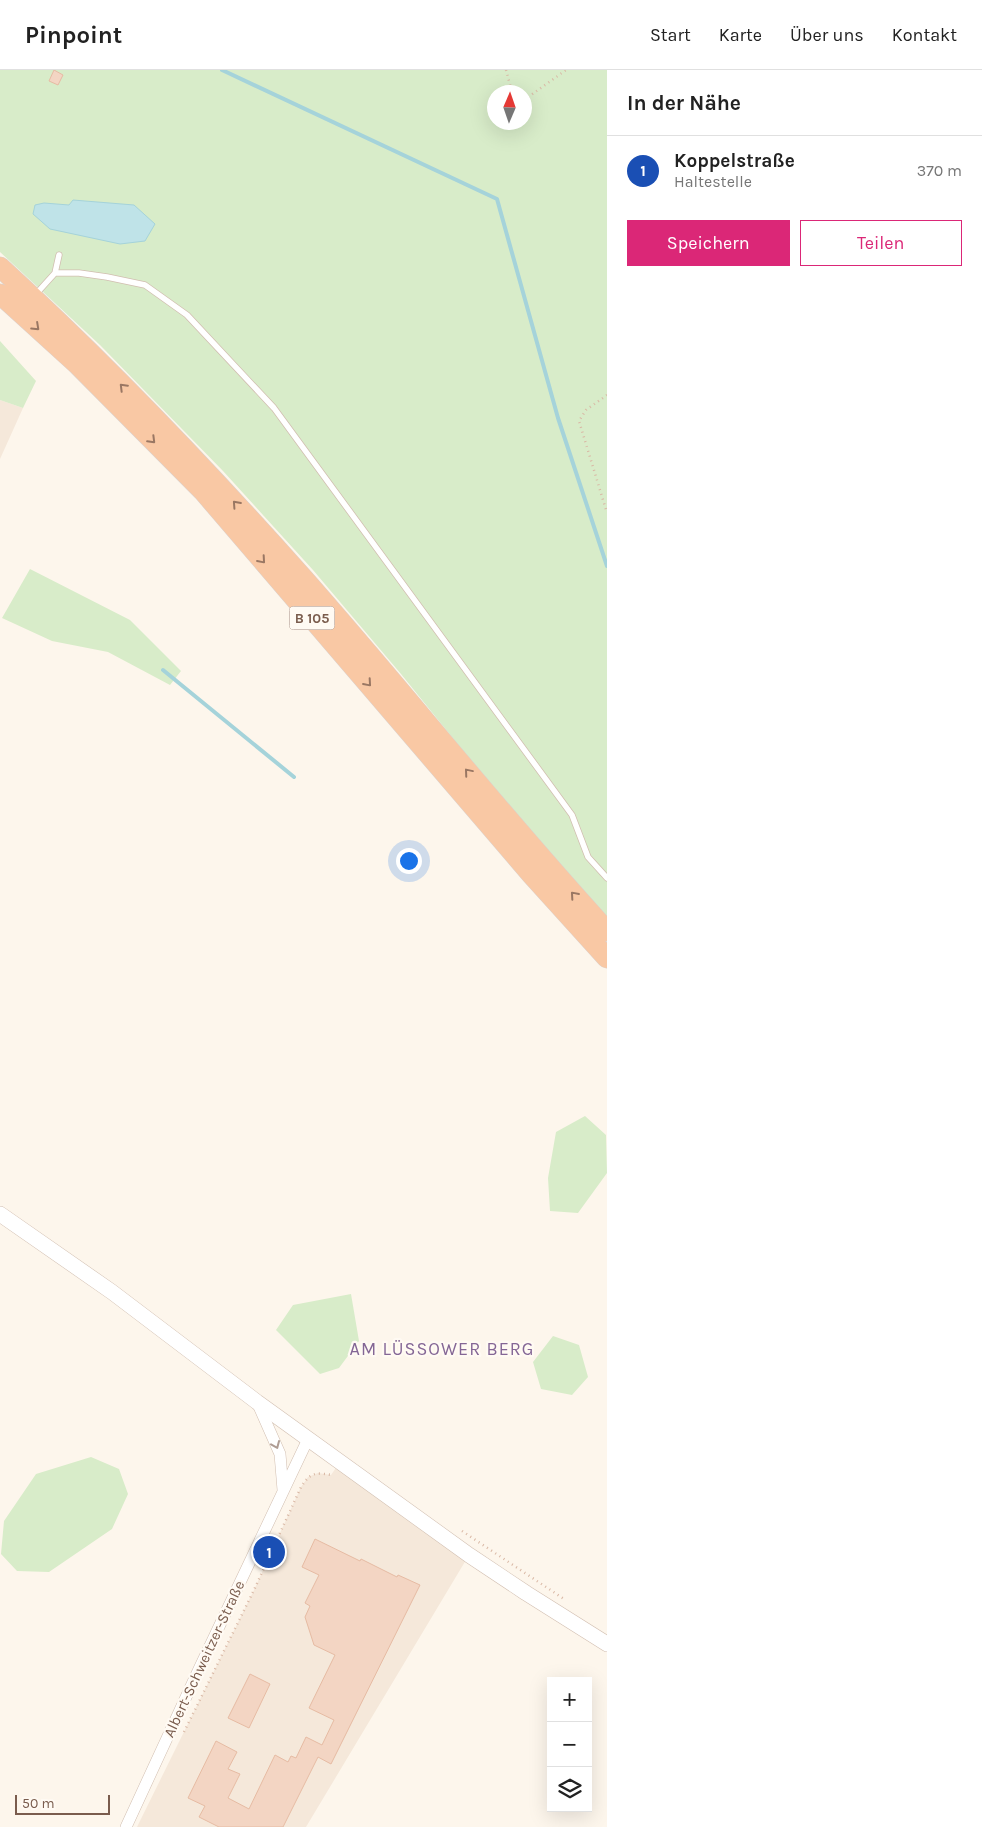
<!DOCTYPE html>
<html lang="de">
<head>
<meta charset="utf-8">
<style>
  :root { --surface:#fff; --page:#f6f6f6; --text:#222; --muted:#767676; --line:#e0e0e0; --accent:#db2777 }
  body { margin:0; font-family:Karla,sans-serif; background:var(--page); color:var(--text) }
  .controls { position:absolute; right:15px; bottom:15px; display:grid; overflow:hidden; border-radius:0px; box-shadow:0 5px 20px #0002 }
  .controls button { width:45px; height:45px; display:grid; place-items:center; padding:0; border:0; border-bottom:1px solid var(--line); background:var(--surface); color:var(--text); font:25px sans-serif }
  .compass { position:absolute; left:487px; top:15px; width:45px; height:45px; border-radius:50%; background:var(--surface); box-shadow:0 5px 20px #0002; rotate:2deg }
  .scale { position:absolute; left:15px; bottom:12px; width:95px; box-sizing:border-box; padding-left:5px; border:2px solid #7a5c4d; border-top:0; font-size:14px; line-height:18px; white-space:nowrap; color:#7a5c4d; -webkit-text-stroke:4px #fffaf3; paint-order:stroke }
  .you { position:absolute; left:408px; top:790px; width:18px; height:18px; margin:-12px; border:4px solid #fff; border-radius:50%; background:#1a73e8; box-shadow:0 0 0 8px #1a73e833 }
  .badge { display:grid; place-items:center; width:32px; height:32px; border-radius:50%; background:var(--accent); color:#fff; font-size:16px; font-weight:700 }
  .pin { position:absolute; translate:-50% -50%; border:2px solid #fff; box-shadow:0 1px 5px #0006 }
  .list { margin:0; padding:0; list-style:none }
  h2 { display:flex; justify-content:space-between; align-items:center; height:65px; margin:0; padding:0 20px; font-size:21px }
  h2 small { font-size:16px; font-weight:400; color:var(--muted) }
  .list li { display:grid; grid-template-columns:32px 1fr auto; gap:15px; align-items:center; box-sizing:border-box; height:70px; padding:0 20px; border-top:1px solid var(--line) }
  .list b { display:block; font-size:19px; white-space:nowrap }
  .list p { margin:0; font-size:16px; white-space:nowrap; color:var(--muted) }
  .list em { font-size:16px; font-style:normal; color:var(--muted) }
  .actions { display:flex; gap:10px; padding:15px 20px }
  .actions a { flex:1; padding:11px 0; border:1px solid var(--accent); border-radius:0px; text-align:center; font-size:18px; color:var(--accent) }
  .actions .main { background:var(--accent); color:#fff }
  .icon { flex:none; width:28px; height:28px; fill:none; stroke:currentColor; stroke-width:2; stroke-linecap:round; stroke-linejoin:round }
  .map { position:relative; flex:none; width:607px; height:1757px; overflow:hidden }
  header { display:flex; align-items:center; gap:30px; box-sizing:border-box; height:70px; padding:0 25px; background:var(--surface); border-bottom:1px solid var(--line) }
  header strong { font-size:24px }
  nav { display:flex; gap:28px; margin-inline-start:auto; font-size:18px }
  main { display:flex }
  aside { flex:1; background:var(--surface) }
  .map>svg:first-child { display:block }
  .residential { fill:#f5e8da }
  .green { fill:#d8ecc9; fill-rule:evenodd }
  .water { fill:#bfe3e8; stroke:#a5d3da }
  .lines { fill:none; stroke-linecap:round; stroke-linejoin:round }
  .stream { stroke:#a5d3da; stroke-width:4 }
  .building { fill:#f3d5c3; stroke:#e6bba3 }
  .service-casing { stroke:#d1beb0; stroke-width:7 }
  .minor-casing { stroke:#d1beb0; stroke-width:12 }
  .tertiary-casing { stroke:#d1beb0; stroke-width:16 }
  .trunk-casing { stroke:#dad1cd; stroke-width:21 }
  .path { stroke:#d9b8a5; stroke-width:2.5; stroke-dasharray:1 4; stroke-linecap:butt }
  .service { stroke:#fff; stroke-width:5.5 }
  .minor { stroke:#fff; stroke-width:11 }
  .tertiary { stroke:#fff; stroke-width:15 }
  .trunk { stroke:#f9c8a4; stroke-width:20 }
  .oneway { stroke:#9a7763 }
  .oneway2 { stroke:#af9d94 }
  .labels { text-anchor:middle; stroke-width:4.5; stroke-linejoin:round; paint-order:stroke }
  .shield { fill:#fffaf3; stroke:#a28b7f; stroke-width:1 }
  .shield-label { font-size:14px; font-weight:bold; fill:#7a5c4d }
  .street-label { font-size:15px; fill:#7a5c4d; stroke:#fffaf3 }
  .quarter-label { font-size:18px; letter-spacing:1px; fill:#846695; stroke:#fffaf3 }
</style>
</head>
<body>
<header>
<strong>Pinpoint</strong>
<nav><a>Start</a><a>Karte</a><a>Über uns</a><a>Kontakt</a></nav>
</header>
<main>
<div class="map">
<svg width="607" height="1757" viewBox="0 0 607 1757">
  <rect width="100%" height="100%" fill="#fdf6ec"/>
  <path class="residential" d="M 0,330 L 23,338 L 0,389 Z
    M 340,1392 L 469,1485 L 306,1757 L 137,1757 L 254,1520 L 301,1417 L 308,1407 L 318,1403 L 331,1405 Z"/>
  <path class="green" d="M 0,0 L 607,0 L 607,847 L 540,776 L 401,604 L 313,500 L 223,401 L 100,275 L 0,182 ZM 494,22 L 524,22 L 524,52 L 494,52 Z
    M 0,271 L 36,311 L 23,338 L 0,330 Z
    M 30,499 L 130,550 L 181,601 L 170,615 L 108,582 L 52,571 L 2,548 Z
    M 585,1046 L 606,1065 L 607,1103 L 578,1143 L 550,1141 L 548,1108 L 556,1062 Z
    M 351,1224 L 359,1271 L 339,1298 L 320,1304 L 276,1260 L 293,1235 Z
    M 553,1266 L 579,1275 L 588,1307 L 572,1325 L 541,1319 L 533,1292 Z
    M 91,1387 L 119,1399 L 128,1424 L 112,1459 L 49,1502 L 17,1501 L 1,1484 L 4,1451 L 36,1404 Z"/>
  <path class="water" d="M 73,130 L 134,135 L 155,154 L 145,171 L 120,174 L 50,159 L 33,144 L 35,135 L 44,133 L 69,135 Z"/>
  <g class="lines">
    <path class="stream" d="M 222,0 L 497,129 L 558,348 L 607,496
      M 163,600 L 294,707"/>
  </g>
  <path class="building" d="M 54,0 L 63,5 L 58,15 L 49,11 Z
    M 315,1469 L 360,1491 L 361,1489 L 397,1507 L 398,1505 L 420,1515 L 331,1694 L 318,1687 L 283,1757 L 219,1757 L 199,1747 L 205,1736 L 188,1728 L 216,1671 L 237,1682 L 228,1699 L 240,1704 L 228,1728 L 249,1739 L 275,1685 L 288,1692 L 291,1686 L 296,1688 L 306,1667 L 322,1675 L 334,1650 L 309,1638 L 335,1585 L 314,1575 L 305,1547 L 310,1536 L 305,1533 L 319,1505 L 302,1497 Z
    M 250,1604 L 270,1614 L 249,1658 L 228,1648 Z"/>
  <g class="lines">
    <g class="service-casing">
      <path id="service" d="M 59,185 L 55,203 L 79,203 L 107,207 L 145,215 L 187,245 L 274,338 L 572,745 L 588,787 L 607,808
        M 36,224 L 55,203"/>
    </g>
    <g class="minor-casing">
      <path id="minor" d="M 257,1332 L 280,1384 L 283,1420
        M 126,1757 L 199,1599 L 308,1369"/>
    </g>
    <g class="tertiary-casing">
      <path id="tertiary" d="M 0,1144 L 112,1222 L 257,1332 L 469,1485 L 526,1523 L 607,1574"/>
    </g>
    <g class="trunk-casing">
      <path id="trunk" d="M 0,197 C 107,295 207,400 303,508 C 406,625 502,747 607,861
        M 0,224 L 77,294 L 203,421 L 531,804 L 607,888"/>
    </g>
    <path class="path" d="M 506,0 L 512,22
      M 524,30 L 566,0
      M 607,325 L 586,340 L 579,351 L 607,443
      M 462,1461 L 564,1529
      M 184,1662 L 254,1520 L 301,1417 C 310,1403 315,1402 331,1405 L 332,1403"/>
    <use href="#service" class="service"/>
    <use href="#minor" class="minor"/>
    <use href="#tertiary" class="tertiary"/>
    <use href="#trunk" class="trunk"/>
  </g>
  <defs><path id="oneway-chevron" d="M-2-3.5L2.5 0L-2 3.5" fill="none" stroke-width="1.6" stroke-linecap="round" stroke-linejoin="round" transform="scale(1.25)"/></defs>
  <g class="oneway">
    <use href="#oneway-chevron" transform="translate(36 257) rotate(43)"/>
    <use href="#oneway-chevron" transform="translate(123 317) rotate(-135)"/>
    <use href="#oneway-chevron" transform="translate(152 370) rotate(45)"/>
    <use href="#oneway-chevron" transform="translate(236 434) rotate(-132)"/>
    <use href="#oneway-chevron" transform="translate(262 490) rotate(49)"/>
    <use href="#oneway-chevron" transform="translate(368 613) rotate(49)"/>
    <use href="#oneway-chevron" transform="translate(468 702) rotate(-130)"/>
    <use href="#oneway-chevron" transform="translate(574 825) rotate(-131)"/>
  </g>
  <use class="oneway2" href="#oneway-chevron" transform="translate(276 1375) rotate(67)"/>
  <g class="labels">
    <rect class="shield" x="289.5" y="536.5" width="45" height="23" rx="4"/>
    <g class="shield-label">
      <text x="312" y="553">B 105</text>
    </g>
    <g class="street-label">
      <text transform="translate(204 1589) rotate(-65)" y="5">Albert-Schweitzer-Straße</text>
    </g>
    <g class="quarter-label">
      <text x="442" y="1285">AM LÜSSOWER BERG</text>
    </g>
  </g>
</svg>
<div class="controls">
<button>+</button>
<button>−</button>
<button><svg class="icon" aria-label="layers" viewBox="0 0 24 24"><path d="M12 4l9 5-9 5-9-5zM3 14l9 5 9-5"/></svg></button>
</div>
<svg class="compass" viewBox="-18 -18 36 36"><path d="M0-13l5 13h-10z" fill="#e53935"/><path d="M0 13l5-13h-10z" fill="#767676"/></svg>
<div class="scale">50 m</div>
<div class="you"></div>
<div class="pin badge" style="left:269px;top:1482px;background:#1a4fb4">1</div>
</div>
<aside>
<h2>In der Nähe<small></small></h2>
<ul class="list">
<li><span class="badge" style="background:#1a4fb4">1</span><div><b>Koppelstraße</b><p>Haltestelle</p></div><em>370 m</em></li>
</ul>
<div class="actions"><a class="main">Speichern</a><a>Teilen</a></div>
</aside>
</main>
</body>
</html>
